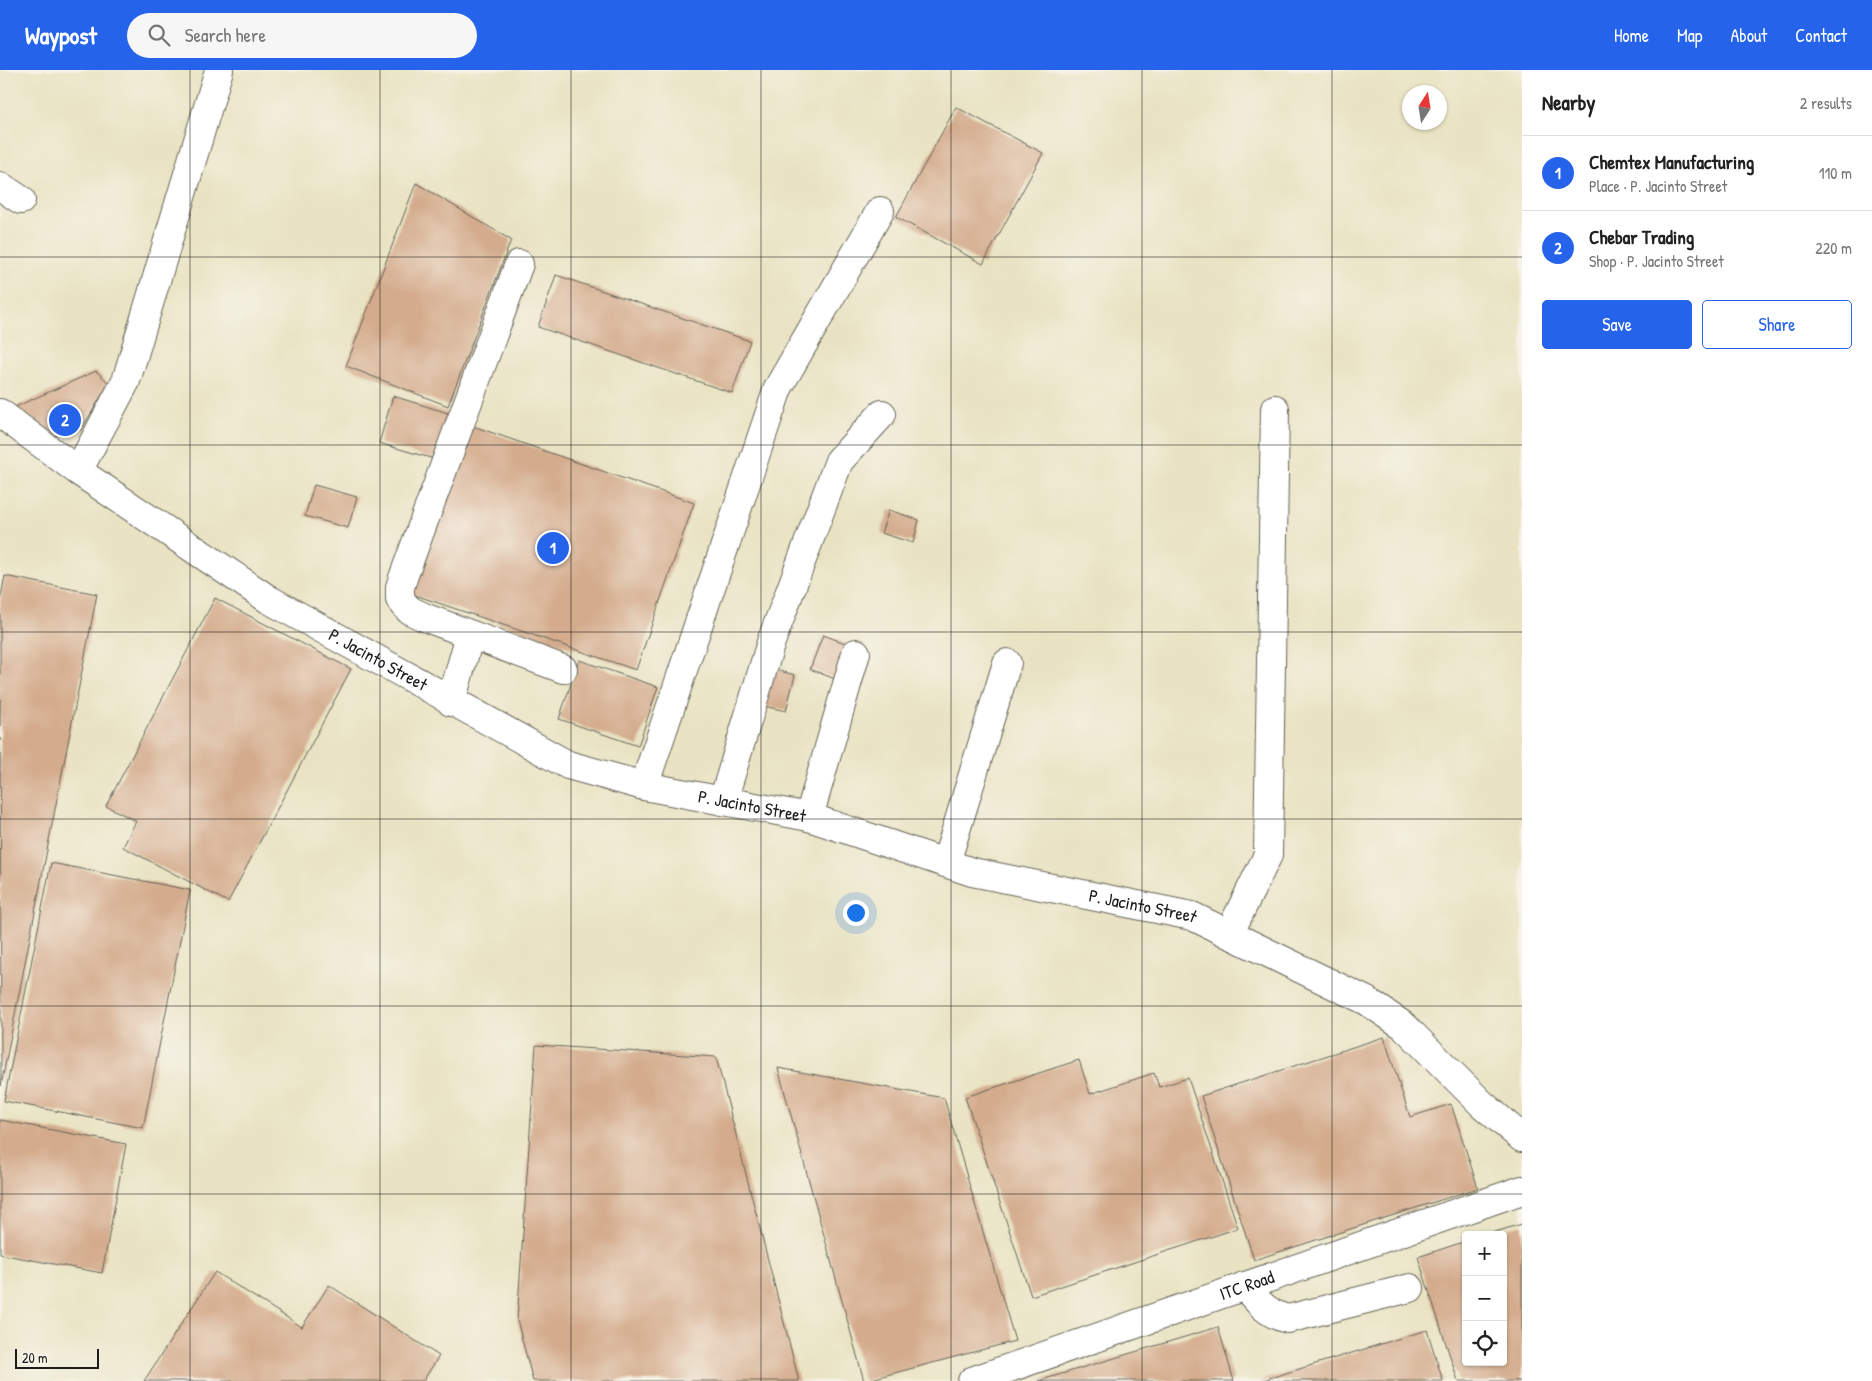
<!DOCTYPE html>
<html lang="en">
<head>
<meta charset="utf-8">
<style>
  :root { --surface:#fff; --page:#f6f6f6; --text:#222; --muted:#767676; --line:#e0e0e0; --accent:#2563eb }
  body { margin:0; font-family:"Patrick Hand",sans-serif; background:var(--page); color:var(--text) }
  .controls { position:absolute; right:15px; bottom:15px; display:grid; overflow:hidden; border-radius:5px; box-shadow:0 1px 4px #0004 }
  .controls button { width:45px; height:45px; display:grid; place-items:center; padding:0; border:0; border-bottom:1px solid var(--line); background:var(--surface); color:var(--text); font:25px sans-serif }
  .compass { position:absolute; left:1402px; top:15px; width:45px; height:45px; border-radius:50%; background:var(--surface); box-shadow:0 1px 4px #0004; rotate:12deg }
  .scale { position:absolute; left:15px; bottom:12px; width:84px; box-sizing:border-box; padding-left:5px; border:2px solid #1c1c1c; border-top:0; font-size:14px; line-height:18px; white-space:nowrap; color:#1c1c1c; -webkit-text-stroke:4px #f7f3e8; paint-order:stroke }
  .you { position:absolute; left:855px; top:842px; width:18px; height:18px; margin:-12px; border:4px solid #fff; border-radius:50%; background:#1a73e8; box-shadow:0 0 0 8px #1a73e833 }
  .badge { display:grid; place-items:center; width:32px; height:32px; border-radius:50%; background:var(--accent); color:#fff; font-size:16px; font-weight:700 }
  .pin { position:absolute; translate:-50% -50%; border:2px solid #fff; box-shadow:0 1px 5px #0006 }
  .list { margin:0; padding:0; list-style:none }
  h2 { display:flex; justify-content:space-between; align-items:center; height:65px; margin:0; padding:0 20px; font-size:21px }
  h2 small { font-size:16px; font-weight:400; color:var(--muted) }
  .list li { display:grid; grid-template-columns:32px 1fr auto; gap:15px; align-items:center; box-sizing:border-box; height:75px; padding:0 20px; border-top:1px solid var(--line) }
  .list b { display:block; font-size:19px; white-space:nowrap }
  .list p { margin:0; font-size:16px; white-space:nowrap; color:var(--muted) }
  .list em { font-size:16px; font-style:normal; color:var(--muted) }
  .actions { display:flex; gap:10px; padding:15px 20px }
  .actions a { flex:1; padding:11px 0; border:1px solid var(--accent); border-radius:5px; text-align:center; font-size:18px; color:var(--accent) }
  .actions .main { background:var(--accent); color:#fff }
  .icon { flex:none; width:28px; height:28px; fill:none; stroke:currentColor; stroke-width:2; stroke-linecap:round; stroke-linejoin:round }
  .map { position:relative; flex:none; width:1522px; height:1311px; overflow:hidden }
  header { display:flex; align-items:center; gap:30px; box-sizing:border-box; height:70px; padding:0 25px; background:var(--accent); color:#fff }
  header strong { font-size:24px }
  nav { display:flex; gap:28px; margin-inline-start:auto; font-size:18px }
  .search { width:350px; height:45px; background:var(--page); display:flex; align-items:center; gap:12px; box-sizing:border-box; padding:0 18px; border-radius:28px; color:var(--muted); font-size:19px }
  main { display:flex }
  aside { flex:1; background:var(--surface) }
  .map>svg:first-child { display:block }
  .building { fill:#d4ac8d }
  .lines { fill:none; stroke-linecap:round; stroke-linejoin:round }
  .minor-casing { stroke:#646256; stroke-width:30 }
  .minor { stroke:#fff; stroke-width:28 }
  .grid { fill:none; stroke:#1c1c1c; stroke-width:1; stroke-opacity:0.55 }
  .labels { text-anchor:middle; stroke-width:5; stroke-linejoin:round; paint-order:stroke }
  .street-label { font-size:18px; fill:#1c1c1c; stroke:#f7f3e8 }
</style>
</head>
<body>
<header>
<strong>Waypost</strong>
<div class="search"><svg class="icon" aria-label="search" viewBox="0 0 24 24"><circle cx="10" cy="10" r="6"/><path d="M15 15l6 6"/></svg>Search here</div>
<nav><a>Home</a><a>Map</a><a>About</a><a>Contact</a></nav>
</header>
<main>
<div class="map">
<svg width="1522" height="1311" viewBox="0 0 1522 1311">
  <rect width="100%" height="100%" fill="#f7f3e8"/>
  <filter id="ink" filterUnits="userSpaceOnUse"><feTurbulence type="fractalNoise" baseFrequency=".02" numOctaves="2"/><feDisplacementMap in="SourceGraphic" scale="10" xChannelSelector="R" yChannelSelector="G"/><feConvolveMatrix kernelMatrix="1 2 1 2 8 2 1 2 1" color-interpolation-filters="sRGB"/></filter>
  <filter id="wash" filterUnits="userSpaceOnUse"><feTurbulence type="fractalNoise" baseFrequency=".0096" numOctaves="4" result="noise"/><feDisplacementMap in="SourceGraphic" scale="20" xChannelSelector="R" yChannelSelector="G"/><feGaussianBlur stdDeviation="1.12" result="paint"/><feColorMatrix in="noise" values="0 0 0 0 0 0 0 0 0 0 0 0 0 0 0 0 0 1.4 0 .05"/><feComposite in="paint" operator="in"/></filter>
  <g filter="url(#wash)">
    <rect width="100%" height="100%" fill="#e9e3c3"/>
    <g id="blocks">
      <path class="building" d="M 956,37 L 1043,83 L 983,194 L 896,147 Z
        M 416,113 L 511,170 L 448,336 L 346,296 Z
        M 556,205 L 750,271 L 732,323 L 538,257 Z
        M 96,301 L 109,313 L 81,360 L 52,366 L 15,337 Z
        M 393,326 L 448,343 L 434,389 L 379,373 Z
        M 470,355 L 694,433 L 636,600 L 412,524 Z
        M 314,415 L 357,427 L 348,458 L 305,446 Z
        M 889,440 L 919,450 L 913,473 L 881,463 Z
        M 5,506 L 97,524 L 1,1016 L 0,531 Z
        M 215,528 L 351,599 L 228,832 L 123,777 L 136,751 L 106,736 Z
        M 823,565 L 848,574 L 835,609 L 810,599 Z
        M 579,590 L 658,617 L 638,676 L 559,649 Z
        M 768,598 L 795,605 L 786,641 L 759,635 Z
        M 51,793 L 190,820 L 143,1058 L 4,1031 Z
        M 1384,967 L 1410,1047 L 1451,1034 L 1478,1118 L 1254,1190 L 1201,1026 Z
        M 536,975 L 716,987 L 799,1311 L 533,1311 L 517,1250 Z
        M 1079,990 L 1090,1024 L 1154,1003 L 1159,1017 L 1188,1008 L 1238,1158 L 1031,1226 L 965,1027 Z
        M 778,998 L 944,1028 L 1015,1271 L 864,1311 Z
        M 0,1050 L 126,1074 L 102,1203 L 0,1184 Z
        M 1522,1154 L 1522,1311 L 1458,1311 L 1418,1187 L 1466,1171 L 1466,1292 L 1503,1292 L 1503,1165 L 1488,1164 Z
        M 215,1202 L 302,1257 L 329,1215 L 439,1286 L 423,1311 L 144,1311 Z
        M 1218,1257 L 1234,1311 L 1038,1311 Z
        M 1427,1260 L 1443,1311 L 1260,1311 Z"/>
    </g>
  </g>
  <g filter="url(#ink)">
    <use href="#blocks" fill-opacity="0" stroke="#646256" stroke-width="1"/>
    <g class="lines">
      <g class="minor-casing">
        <g id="minor">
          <path d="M 0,116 L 21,130"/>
          <path d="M 519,194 L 404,505 L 400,517 L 400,529 L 409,540 L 424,547 L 563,599"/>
          <path id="s1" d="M 0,343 L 78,401 L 268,529 L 568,695 L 644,716 L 809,747 L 972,802 L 1192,846 L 1367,931 L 1404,956 L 1482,1034 L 1522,1068"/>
          <path d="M 78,401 L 126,311 L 219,0"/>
          <path d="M 451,632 L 470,565"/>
          <path d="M 644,716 L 778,318 L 880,141"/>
          <path d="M 723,731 L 771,572 L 839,391 L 882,344"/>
          <path d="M 809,747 L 856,583"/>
          <path d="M 946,793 L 1007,593"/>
          <path d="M 1229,864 L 1268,785 L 1275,339"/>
          <path d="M 1244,1216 C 1257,1231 1268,1245 1288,1249 L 1410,1218"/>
          <path id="s2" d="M 972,1311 L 1522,1120"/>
        </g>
      </g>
      <use href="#minor" class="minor"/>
    </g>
  </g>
  <path class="grid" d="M 190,0 L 190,1311M 380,0 L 380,1311M 571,0 L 571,1311M 761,0 L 761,1311M 951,0 L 951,1311M 1142,0 L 1142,1311M 1332,0 L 1332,1311M 0,187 L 1522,187M 0,375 L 1522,375M 0,562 L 1522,562M 0,749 L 1522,749M 0,936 L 1522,936M 0,1124 L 1522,1124"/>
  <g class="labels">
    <g class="street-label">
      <text dy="6" stroke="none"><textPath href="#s1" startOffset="452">P. Jacinto Street</textPath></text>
      <text dy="6" stroke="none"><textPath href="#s1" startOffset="858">P. Jacinto Street</textPath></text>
      <text dy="6" stroke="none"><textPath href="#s1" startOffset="1262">P. Jacinto Street</textPath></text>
      <text dy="6" stroke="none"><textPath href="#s2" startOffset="291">ITC Road</textPath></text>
    </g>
  </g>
</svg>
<div class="controls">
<button>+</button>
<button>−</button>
<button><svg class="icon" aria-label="locate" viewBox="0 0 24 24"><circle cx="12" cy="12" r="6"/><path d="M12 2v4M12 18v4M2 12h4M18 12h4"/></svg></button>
</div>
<svg class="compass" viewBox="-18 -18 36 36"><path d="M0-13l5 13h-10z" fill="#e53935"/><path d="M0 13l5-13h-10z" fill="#767676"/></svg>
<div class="scale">20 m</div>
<div class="you"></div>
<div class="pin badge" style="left:553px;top:478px">1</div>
<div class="pin badge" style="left:65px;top:350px">2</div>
</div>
<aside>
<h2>Nearby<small>2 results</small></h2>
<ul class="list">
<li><span class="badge">1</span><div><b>Chemtex Manufacturing</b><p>Place · P. Jacinto Street</p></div><em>110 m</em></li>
<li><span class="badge">2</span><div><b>Chebar Trading</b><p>Shop · P. Jacinto Street</p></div><em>220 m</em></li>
</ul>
<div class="actions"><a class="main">Save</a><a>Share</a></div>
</aside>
</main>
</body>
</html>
